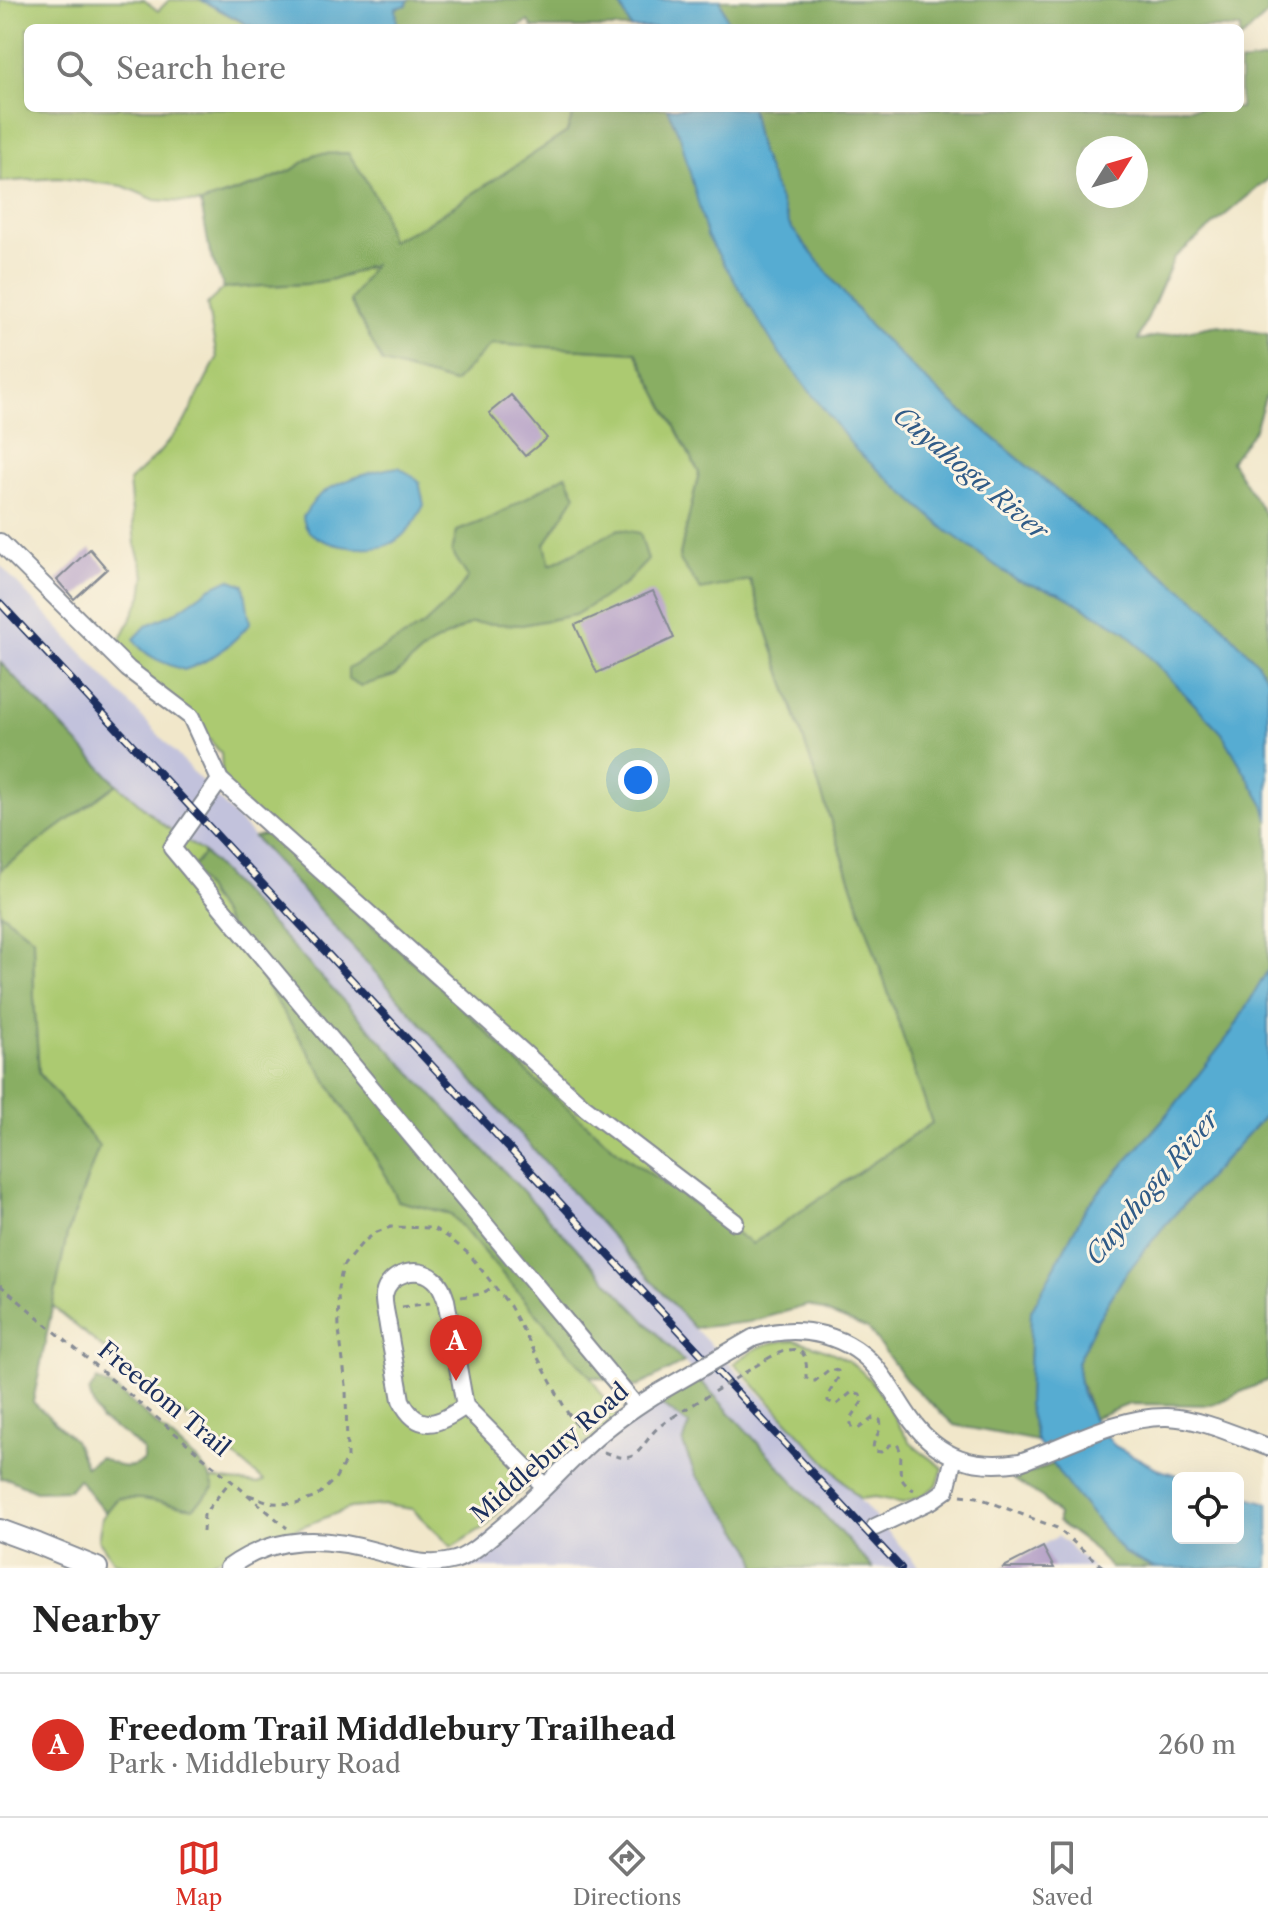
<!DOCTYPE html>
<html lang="en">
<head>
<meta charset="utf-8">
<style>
  :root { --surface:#fff; --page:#f6f6f6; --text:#222; --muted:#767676; --line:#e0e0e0; --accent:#d93025 }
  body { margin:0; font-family:"Libre Caslon Text",serif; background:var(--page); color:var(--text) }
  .controls { position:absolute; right:24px; bottom:24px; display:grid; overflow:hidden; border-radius:12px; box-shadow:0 8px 32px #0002 }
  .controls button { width:72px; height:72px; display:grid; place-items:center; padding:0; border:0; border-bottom:2px solid var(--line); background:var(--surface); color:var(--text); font:40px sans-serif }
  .compass { position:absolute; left:1076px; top:136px; width:72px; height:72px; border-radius:50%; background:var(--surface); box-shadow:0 8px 32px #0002; rotate:53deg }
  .you { position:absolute; left:638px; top:780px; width:28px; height:28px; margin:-20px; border:6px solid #fff; border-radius:50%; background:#1a73e8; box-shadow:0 0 0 12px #1a73e833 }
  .badge { display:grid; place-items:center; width:52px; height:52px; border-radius:50%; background:var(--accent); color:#fff; font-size:26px; font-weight:700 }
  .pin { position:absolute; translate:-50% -66px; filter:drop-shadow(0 2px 4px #0008) }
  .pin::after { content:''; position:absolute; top:42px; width:28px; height:24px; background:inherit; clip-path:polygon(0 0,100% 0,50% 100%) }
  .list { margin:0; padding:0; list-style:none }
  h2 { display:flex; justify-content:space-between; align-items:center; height:104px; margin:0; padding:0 32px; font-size:34px }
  h2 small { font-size:26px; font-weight:400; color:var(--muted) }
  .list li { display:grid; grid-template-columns:52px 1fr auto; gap:24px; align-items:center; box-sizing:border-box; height:144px; padding:0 32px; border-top:2px solid var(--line) }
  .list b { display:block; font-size:30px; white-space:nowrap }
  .list p { margin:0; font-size:26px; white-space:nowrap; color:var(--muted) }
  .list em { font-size:26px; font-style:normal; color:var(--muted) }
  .icon { flex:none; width:44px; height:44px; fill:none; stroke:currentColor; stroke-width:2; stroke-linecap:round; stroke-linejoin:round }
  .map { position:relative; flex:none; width:1268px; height:1568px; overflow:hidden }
  .search { position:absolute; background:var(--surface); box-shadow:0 8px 32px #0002; left:24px; right:24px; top:24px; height:88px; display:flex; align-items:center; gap:20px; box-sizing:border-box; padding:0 28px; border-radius:12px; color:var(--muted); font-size:30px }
  .sheet { height:248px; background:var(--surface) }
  nav { display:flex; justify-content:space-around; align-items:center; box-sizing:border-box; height:112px; border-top:2px solid var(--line); background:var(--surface); font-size:22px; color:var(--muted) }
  nav a { display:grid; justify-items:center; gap:4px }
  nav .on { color:var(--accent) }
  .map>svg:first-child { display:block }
  .industrial { fill:#c2c2dc }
  .green { fill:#acca71; stroke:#647c68; stroke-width:2 }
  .forest { fill:#89ae63; stroke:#526e60; stroke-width:2; fill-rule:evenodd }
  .water { fill:#56acd2; stroke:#386e98; stroke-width:2 }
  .building { fill:#b39fc6 }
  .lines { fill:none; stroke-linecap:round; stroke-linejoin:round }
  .minor-casing { stroke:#868b94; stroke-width:20 }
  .major-casing { stroke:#868b94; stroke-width:24 }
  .path { stroke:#868b94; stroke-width:3; stroke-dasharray:6 6; stroke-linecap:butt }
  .minor { stroke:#fff; stroke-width:16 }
  .major { stroke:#fff; stroke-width:20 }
  .rail-casing { stroke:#1b2f5e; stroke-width:8 }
  .rail { stroke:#fcf5e5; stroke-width:5; stroke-dasharray:15; stroke-linecap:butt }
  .minor-bridge-casing { stroke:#868b94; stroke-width:20; stroke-linecap:butt }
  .path-bridge { stroke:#868b94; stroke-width:3; stroke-dasharray:6 6; stroke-linecap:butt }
  .minor-bridge { stroke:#fff; stroke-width:16 }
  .labels { text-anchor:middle; stroke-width:6; stroke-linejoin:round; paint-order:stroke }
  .street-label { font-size:24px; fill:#1b2f5e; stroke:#fcf5e5 }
  .water-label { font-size:26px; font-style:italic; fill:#305b87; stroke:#fcf5e5 }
</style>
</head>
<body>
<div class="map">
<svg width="1268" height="1568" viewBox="0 0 1268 1568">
  <rect width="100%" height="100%" fill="#fcf5e5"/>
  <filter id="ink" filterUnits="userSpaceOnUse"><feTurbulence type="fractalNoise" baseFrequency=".0125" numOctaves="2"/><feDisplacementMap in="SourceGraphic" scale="16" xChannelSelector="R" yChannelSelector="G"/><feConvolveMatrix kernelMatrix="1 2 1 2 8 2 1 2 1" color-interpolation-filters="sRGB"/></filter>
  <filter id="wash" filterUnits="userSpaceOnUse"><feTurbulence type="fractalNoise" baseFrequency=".006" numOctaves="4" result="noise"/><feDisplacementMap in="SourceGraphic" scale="32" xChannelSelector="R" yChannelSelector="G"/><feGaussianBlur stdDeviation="1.8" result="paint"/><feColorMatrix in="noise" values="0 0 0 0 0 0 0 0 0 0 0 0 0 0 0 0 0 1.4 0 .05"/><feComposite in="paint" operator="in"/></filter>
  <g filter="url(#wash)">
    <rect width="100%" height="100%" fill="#f1e7ca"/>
    <path class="industrial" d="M 0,565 L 254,837 L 694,1328 L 821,1456 L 920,1568 L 433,1568 L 459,1559 L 575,1457 L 661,1396 L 661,1403 L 699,1378 L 204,853 L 161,823 L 117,784 L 0,662 Z
      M 1058,1536 L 1093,1568 L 1003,1568 Z"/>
    <path class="green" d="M 0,0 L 144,0 L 158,11 L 169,0 L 201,0 L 248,25 L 262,28 L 28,28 L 28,108 L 575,108 L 567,132 L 423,227 L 389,241 L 382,209 L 316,154 L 292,170 L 259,184 L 201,203 L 155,200 L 123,186 L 58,178 L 0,182 Z
      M 374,264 L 491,344 L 636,352 L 699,473 L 679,559 L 750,580 L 932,1123 L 752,1244 L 620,1153 L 534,1079 L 446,992 L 231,798 L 223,795 L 221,753 L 186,713 L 131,662 L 119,643 L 142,596 L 145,575 L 135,544 L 129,481 L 158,454 L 184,423 L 217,358 L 207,304 L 224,288 L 307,284 L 339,278 Z
      M 117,784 L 161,823 L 204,853 L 193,869 L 366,1143 L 387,1177 L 398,1201 L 451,1214 L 590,1376 L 618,1419 L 505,1504 L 489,1524 L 452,1547 L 412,1509 L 385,1505 L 350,1508 L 194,1568 L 135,1568 L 114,1562 L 98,1539 L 102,1518 L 118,1498 L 169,1500 L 214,1479 L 258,1484 L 264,1481 L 52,1306 L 67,1235 L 99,1146 L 39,1073 L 34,997 L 33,938 L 0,912 L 0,870 Z
      M 795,1340 C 839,1352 861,1362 886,1402 C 895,1417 901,1433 913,1445 C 922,1454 934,1460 943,1468 L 937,1485 L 922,1496 L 903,1503 L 875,1497 L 860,1499 L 734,1363 C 759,1346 764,1342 795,1340 Z"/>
    <path class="forest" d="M 408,0 L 618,0 L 631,28 L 533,28 L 529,21 L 516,28 L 397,28 L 396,8 L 407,5 Z
      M 720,0 L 1268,0 L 1268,14 L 1240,40 L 1240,28 L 730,28 Z
      M 1268,59 L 1268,179 L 1174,258 L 1138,340 L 1218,325 L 1268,334 L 1268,389 L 1255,429 L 1231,461 L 1268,519 L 1268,680 L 1256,661 L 1205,607 L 1083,513 L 933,387 L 870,326 L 790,226 L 759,148 L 751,108 L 1240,108 L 1240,63 ZM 1088,148 L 1136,148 L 1136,196 L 1088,196 Z
      M 575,108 L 667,108 L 680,136 L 1016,580 L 1059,593 L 1125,631 L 1222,733 L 1265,807 L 1268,820 L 1268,970 L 1231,1033 L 1167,1115 L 1087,1206 L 1031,1311 L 1028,1404 L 1037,1441 L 954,1425 L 907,1381 L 868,1329 L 809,1305 L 749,1322 L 694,1328 L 254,837 L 269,833 L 446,992 L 534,1079 L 620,1153 L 752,1244 L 932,1123 L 750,580 L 701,590 L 679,559 L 699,473 L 636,352 L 491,344 L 454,383 L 383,363 L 350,301 L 373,265 L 339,278 L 307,284 L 224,288 L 210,253 L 201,203 L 259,184 L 292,170 L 316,154 L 348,153 L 363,175 L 382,209 L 390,241 L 423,226 L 567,132 Z
      M 566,475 L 576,495 L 545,544 L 550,565 L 619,529 L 640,533 L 648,560 L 624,585 L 575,615 L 522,625 L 472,623 L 430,645 L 394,676 L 361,686 L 348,679 L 348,669 L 424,625 L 453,598 L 468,577 L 452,552 L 457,531 L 493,517 Z
      M 0,662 L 117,784 L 0,870 Z
      M 204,853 L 684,1362 L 637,1387 L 590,1376 L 451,1214 L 398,1201 L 387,1177 L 366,1143 L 192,868 Z
      M 0,912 L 33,938 L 34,997 L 39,1073 L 99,1146 L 67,1235 L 33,1402 L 74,1440 L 86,1467 L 100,1457 C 116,1466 126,1471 143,1462 L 143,1450 L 124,1434 L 101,1420 L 95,1410 L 89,1392 L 97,1380 L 117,1390 L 198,1461 L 209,1475 L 214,1488 L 193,1508 L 142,1499 L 118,1498 L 105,1512 L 78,1479 L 69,1490 L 36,1491 L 9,1479 L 0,1478 Z
      M 1268,1112 L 1268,1380 L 1212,1405 L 1130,1404 L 1093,1418 L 1080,1381 L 1077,1362 L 1097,1321 L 1124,1276 L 1164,1226 Z
      M 699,1379 L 873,1568 L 755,1568 L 757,1565 L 752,1550 L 734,1523 L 695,1474 L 683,1444 L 689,1425 L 660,1403 Z
      M 1053,1464 L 1069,1487 L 1124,1553 L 1154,1568 L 1111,1568 L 1088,1544 L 1058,1522 L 1058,1515 L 1043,1498 L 1013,1479 Z"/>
    <path class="water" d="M 201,0 L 408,0 L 407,5 L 396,8 L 397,28 L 262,28 L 248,25 Z
      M 618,0 L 720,0 L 730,28 L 631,28 Z
      M 667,108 L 751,108 L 759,148 L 790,226 L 870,326 L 933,387 L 1083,513 L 1205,607 L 1256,661 L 1268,680 L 1268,820 L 1265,807 L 1222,733 L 1125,631 L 1059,593 L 1016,580 L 946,530 L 857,451 L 777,350 L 707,236 L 680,136 Z
      M 399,467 L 419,481 L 424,505 C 416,520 407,535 392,543 C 373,554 320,547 307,529 C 306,527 303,520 303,517 C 306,512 310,506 314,501 C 330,482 375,470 399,467 Z
      M 229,579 L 244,585 L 250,623 C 232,645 212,661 184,670 C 167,664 143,657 134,639 L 147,625 L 174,613 L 210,588 Z
      M 1268,970 L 1268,1112 L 1164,1226 L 1124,1276 L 1097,1321 L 1077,1362 L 1081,1391 L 1093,1418 L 1115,1446 L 1160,1470 L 1187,1478 L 1178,1478 L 1178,1538 L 1238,1538 L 1238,1494 L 1268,1503 L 1268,1568 L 1154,1568 L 1124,1553 L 1069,1487 L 1037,1441 L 1028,1404 L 1031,1311 L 1087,1206 L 1167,1115 L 1231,1033 Z"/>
    <g id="blocks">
      <path class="building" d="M 511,395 L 547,438 L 525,456 L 489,413 Z
        M 90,549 L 107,569 L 74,599 L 57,580 Z
        M 653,591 L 674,638 L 597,673 L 575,625 Z
        M 1043,1547 L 1054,1568 L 1002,1568 Z"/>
    </g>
  </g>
  <g filter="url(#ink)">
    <use href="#blocks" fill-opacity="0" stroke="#868b94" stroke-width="2"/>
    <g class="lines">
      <g class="minor-casing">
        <path id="minor" d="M 0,542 L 128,669 L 191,717 L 220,780 L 583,1106 L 735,1222
          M 220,780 L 172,848 L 636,1406
          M 753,1338 C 799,1322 852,1334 881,1374 C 892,1389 901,1406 912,1421 C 940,1459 975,1469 1020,1462 C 1066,1446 1118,1416 1167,1417 C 1200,1418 1238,1436 1268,1447
          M 465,1406 C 440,1424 418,1435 401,1400 C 397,1376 392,1351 388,1326 C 387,1317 383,1304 384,1295 C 388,1273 418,1265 434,1279 C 441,1284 443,1292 446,1300 L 465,1406 L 545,1487
          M 875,1527 L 932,1500 L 946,1490 L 954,1457
          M 228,1568 C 274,1534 326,1536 379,1552 C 406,1560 427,1568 455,1560 C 470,1555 483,1543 495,1533 C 528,1506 557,1474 588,1445 C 609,1425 632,1409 656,1394"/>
      </g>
      <g class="major-casing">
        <path id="major" d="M 0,1530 L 38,1544 L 97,1568"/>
      </g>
      <path class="path" d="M 0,1285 L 287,1528
        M 461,1297 L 481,1294 L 495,1286
        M 402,1307 L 430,1303
        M 767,1359 C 779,1352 804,1340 806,1363 C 807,1367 806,1372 806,1377 L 810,1381 L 815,1381 L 830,1369 L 838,1371 L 839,1376 L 828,1395 L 828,1401 L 836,1405 L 852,1392 L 860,1394 L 862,1402 L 850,1420 L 852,1427 L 858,1429 L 873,1418 L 880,1420 C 884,1432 870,1439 874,1451 L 881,1452 L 890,1445 L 897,1444 C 908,1461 889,1477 914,1490
        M 604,1452 C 634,1464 635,1456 652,1434 C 658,1426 666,1422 673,1417
        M 249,1495 L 272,1503 L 296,1504 L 316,1497 L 335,1479 L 347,1458 L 346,1385 L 339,1330 L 338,1288 L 343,1266 L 363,1242 L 377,1232 L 391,1227 L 433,1228 L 448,1237 L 469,1254 L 510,1306 L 567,1412 L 581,1431
        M 961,1495 L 977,1497 L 1057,1528 L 1104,1568
        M 203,1532 L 204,1514 L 231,1480"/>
      <use href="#minor" class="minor"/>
      <use href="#major" class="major"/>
      <g class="rail-casing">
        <path id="rail" d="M 0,603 L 901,1568"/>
      </g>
      <use href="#rail" class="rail"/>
      <g class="minor-bridge-casing">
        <path id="minor-bridge" d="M 656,1394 L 753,1338"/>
      </g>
      <path class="path-bridge" d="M 673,1417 L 767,1359"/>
      <use href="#minor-bridge" class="minor-bridge"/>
    </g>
  </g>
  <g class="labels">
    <g class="street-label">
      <text transform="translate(164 1399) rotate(40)" y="8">Freedom Trail</text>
      <text transform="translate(550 1453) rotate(-41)" y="8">Middlebury Road</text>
    </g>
    <g class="water-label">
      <text transform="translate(971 473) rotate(40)" y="9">Cuyahoga River</text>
      <text transform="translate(1152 1187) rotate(-50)" y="9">Cuyahoga River</text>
    </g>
  </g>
</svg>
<div class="controls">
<button><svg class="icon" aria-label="locate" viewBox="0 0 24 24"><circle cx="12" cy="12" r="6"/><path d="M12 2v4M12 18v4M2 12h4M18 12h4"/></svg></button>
</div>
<svg class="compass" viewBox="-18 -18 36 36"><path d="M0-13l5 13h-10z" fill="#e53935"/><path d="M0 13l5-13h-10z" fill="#767676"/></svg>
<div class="you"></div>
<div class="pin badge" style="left:456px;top:1381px">A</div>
<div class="search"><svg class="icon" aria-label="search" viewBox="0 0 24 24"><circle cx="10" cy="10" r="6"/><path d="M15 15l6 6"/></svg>Search here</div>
</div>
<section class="sheet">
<h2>Nearby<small></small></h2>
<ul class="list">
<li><span class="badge">A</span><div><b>Freedom Trail Middlebury Trailhead</b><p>Park · Middlebury Road</p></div><em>260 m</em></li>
</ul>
</section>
<nav>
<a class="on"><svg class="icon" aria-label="map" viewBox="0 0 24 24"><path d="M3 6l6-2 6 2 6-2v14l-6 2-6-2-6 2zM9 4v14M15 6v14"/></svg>Map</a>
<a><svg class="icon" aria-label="directions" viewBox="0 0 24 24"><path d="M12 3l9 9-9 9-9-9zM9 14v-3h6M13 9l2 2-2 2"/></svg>Directions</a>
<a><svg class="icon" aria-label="saved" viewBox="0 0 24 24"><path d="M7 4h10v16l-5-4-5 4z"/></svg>Saved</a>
</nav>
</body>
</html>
